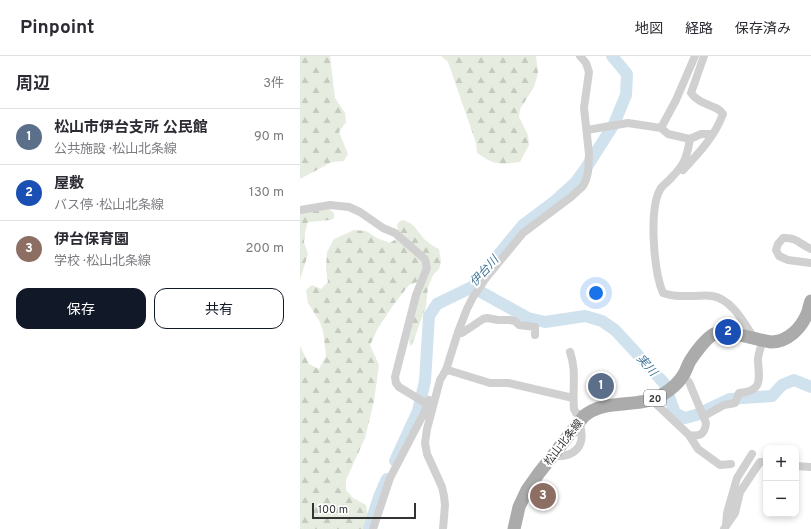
<!DOCTYPE html>
<html lang="ja">
<head>
<meta charset="utf-8">
<style>
  :root { --surface:#fff; --page:#f2f2f3; --text:#2b2b33; --muted:#7c7c81; --line:#e1e1e2; --accent:#111827 }
  body { margin:0; font-family:Overpass,"Noto Sans JP",sans-serif; background:var(--page); color:var(--text) }
  .controls { position:absolute; right:12px; bottom:12px; display:grid; overflow:hidden; border-radius:8px; box-shadow:0 2px 6px #0003 }
  .controls button { width:36px; height:36px; display:grid; place-items:center; padding:0; border:0; border-bottom:1px solid var(--line); background:var(--surface); color:var(--text); font:20px sans-serif }
  .scale { position:absolute; left:12px; bottom:10px; width:104px; box-sizing:border-box; padding-left:4px; border:2px solid #333; border-top:0; font-size:11px; line-height:14px; white-space:nowrap; color:#333; -webkit-text-stroke:3px #fff; paint-order:stroke }
  .you { position:absolute; left:296px; top:237px; width:14px; height:14px; margin:-10px; border:3px solid #fff; border-radius:50%; background:#1a73e8; box-shadow:0 0 0 6px #1a73e833 }
  .badge { display:grid; place-items:center; width:26px; height:26px; border-radius:50%; background:var(--accent); color:#fff; font-size:13px; font-weight:700 }
  .pin { position:absolute; translate:-50% -50%; border:2px solid #fff; box-shadow:0 1px 4px #0006 }
  .list { margin:0; padding:0; list-style:none }
  h2 { display:flex; justify-content:space-between; align-items:center; height:52px; margin:0; padding:0 16px; font-size:17px }
  h2 small { font-size:13px; font-weight:400; color:var(--muted) }
  .list li { display:grid; grid-template-columns:26px 1fr auto; gap:12px; align-items:center; box-sizing:border-box; height:56px; padding:0 16px; border-top:1px solid var(--line) }
  .list b { display:block; font-size:15px; white-space:nowrap }
  .list p { margin:0; font-size:13px; white-space:nowrap; color:var(--muted) }
  .list em { font-size:13px; font-style:normal; color:var(--muted) }
  .actions { display:flex; gap:8px; padding:12px 16px }
  .actions a { flex:1; padding:9px 0; border:1px solid var(--accent); border-radius:12px; text-align:center; font-size:14px; color:var(--accent) }
  .actions .main { background:var(--accent); color:#fff }
  .map { position:relative; flex:none; width:511px; height:473px; overflow:hidden }
  header { display:flex; align-items:center; gap:24px; box-sizing:border-box; height:56px; padding:0 20px; background:var(--surface); border-bottom:1px solid var(--line) }
  header strong { font-size:19px }
  nav { display:flex; gap:22px; margin-inline-start:auto; font-size:14px }
  main { display:flex }
  aside { flex:1; background:var(--surface) }
  .map>svg:first-child { display:block }
  .forest { fill:url(#forest-firs) }
  .lines { fill:none; stroke-linecap:round; stroke-linejoin:round }
  .river { stroke:#cfe2ee; stroke-width:12 }
  .minor { stroke:#d0d0d0; stroke-width:8 }
  .primary { stroke:#ababab; stroke-width:13 }
  .labels { text-anchor:middle; stroke-width:4; stroke-linejoin:round; paint-order:stroke }
  .shield { fill:#fff; stroke:#707070; stroke-width:1 }
  .shield-label { font-size:10px; font-weight:bold; fill:#333 }
  .street-label { font-size:11px; fill:#333; stroke:#fff }
  .water-label { font-size:12px; font-style:italic; fill:#3f7597; stroke:#fff }
</style>
</head>
<body>
<header>
<strong>Pinpoint</strong>
<nav><a>地図</a><a>経路</a><a>保存済み</a></nav>
</header>
<main>
<aside>
<h2>周辺<small>3件</small></h2>
<ul class="list">
<li><span class="badge" style="background:#5c6f8a">1</span><div><b>松山市伊台支所 公民館</b><p>公共施設 · 松山北条線</p></div><em>90 m</em></li>
<li><span class="badge" style="background:#1a4fb4">2</span><div><b>屋敷</b><p>バス停 · 松山北条線</p></div><em>130 m</em></li>
<li><span class="badge" style="background:#8d6e63">3</span><div><b>伊台保育園</b><p>学校 · 松山北条線</p></div><em>200 m</em></li>
</ul>
<div class="actions"><a class="main">保存</a><a>共有</a></div>
</aside>
<div class="map">
<svg width="511" height="473" viewBox="0 0 511 473">
  <defs>
    <pattern id="forest-firs" width="22" height="20" patternUnits="userSpaceOnUse"><rect width="22" height="20" fill="#e6ecdf"/><path d="M5 1l3.5 6h-7zM16 11l3.5 6h-7z" fill="#c6cbc0"/></pattern>
  </defs>
  <rect width="100%" height="100%" fill="#fff"/>
  <path class="forest" d="M 0,0 L 30,0 L 35,42 L 45,57 L 46,66 L 39,76 L 48,98 L 44,105 L 32,106 L 0,123 Z
    M 141,0 L 236,0 L 238,17 L 234,31 L 220,53 L 219,61 L 228,79 L 229,89 L 220,106 C 198,109 195,109 177,97 L 176,87 L 148,6 Z
    M 29,153 L 34,157 L 34,162 L 31,164 L 8,166 L 6,172 L 4,186 L 8,198 L 0,224 L 0,156 Z
    M 102,164 C 117,167 117,178 128,186 C 131,189 135,191 139,193 L 141,206 L 139,213 L 133,219 L 128,231 L 126,250 L 112,289 L 110,290 L 109,284 L 121,229 L 117,226 L 109,229 L 94,248 L 78,272 L 70,289 L 79,309 L 74,345 L 65,382 L 46,424 L 46,434 L 53,442 L 66,449 L 68,460 L 64,473 L 0,473 L 0,290 L 9,308 L 19,313 L 26,300 L 23,275 L 20,266 L 8,247 L 6,234 L 12,229 L 21,233 L 28,226 L 26,213 L 27,196 L 34,183 L 54,174 L 66,175 L 77,182 L 90,187 L 99,181 L 97,168 Z"/>
  <g class="lines">
    <path class="river" d="M 172,231 L 228,262 L 245,266 L 285,260 L 302,265 L 315,274 L 364,327 L 375,357 L 385,362 L 396,359 L 430,343 L 472,340 L 482,329 L 494,324 L 511,331
      M 95,405 L 118,355 L 125,325 L 129,260 L 137,248 L 172,231 L 223,169 L 255,145 L 275,127 L 286,112 L 314,68 L 326,39 L 327,18 L 312,0
      M 69,473 L 79,441 L 87,423"/>
    <path class="minor" d="M 361,72 L 376,44 L 395,0
      M 287,74 L 328,67 L 361,72 L 368,78 L 390,83 C 387,100 385,108 372,121 C 369,125 364,128 361,132 C 348,152 354,216 363,237 C 375,241 381,240 393,240 C 399,240 406,239 412,240 C 432,243 444,267 454,282
      M 390,83 L 401,78 L 412,78
      M 383,114 C 399,97 415,80 423,58 C 418,49 400,50 391,37 L 404,0
      M 0,154 L 30,149 L 49,151 L 60,156 L 83,172 L 95,177 L 125,203 L 127,212 L 116,239 L 95,321 L 96,327 L 99,331 L 127,348
      M 511,193 C 499,188 497,181 483,182 L 478,188 L 476,194 L 479,200 L 488,204 L 511,207
      M 158,276 L 162,277 L 183,263 L 187,262 L 198,264 L 210,264 L 215,265 L 219,269 L 235,271 L 235,279
      M 270,296 C 277,315 272,333 274,353 L 276,357 L 284,360
      M 144,317 L 146,314 L 151,315 L 190,327 L 208,327 L 273,342
      M 352,344 L 389,379 C 400,381 405,378 406,367 L 389,326 L 383,321
      M 404,360 L 424,349 L 435,347 L 439,337 C 461,335 460,326 458,306 C 457,300 461,291 463,285
      M 389,379 L 398,393 L 420,409 L 431,408
      M 252,400 C 276,402 287,389 279,366
      M 496,410 L 511,411
      M 426,469 L 427,457 L 437,422 L 452,398
      M 73,473 L 90,422 L 124,357 L 129,344
      M 143,473 L 145,449 L 144,440 L 142,431 L 127,398 L 125,387 L 127,373 L 140,324 L 146,314 L 158,276 L 167,253 L 173,241 L 186,222 L 223,177 L 271,141 L 283,130 L 286,124 L 288,116 L 289,98 L 284,52 L 289,16 L 286,7 L 280,0
      M 424,473 L 435,457 L 440,436 L 460,406 L 466,406"/>
    <path class="primary" d="M 214,473 L 219,451 L 227,434 L 239,417 L 284,360 C 305,342 338,353 362,339 C 370,334 377,329 382,321 C 386,316 387,310 390,305 C 395,297 406,282 414,278 C 426,273 457,284 471,286 C 488,286 501,272 507,258 C 509,254 509,249 511,245"/>
  </g>
  <g class="labels">
    <rect class="shield" x="344" y="334" width="22" height="16" rx="3"/>
    <g class="shield-label">
      <text x="355" y="346">20</text>
    </g>
    <g class="street-label">
      <text transform="translate(263 386) rotate(-52)" y="4">松山北条線</text>
    </g>
    <g class="water-label">
      <text transform="translate(184 215) rotate(-48)" y="4">伊台川</text>
      <text transform="translate(347 309) rotate(48)" y="4">実川</text>
    </g>
  </g>
</svg>
<div class="controls">
<button>+</button>
<button>−</button>
</div>
<div class="scale">100 m</div>
<div class="you"></div>
<div class="pin badge" style="left:301px;top:330px;background:#5c6f8a">1</div>
<div class="pin badge" style="left:428px;top:276px;background:#1a4fb4">2</div>
<div class="pin badge" style="left:243px;top:440px;background:#8d6e63">3</div>
</div>
</main>
</body>
</html>
